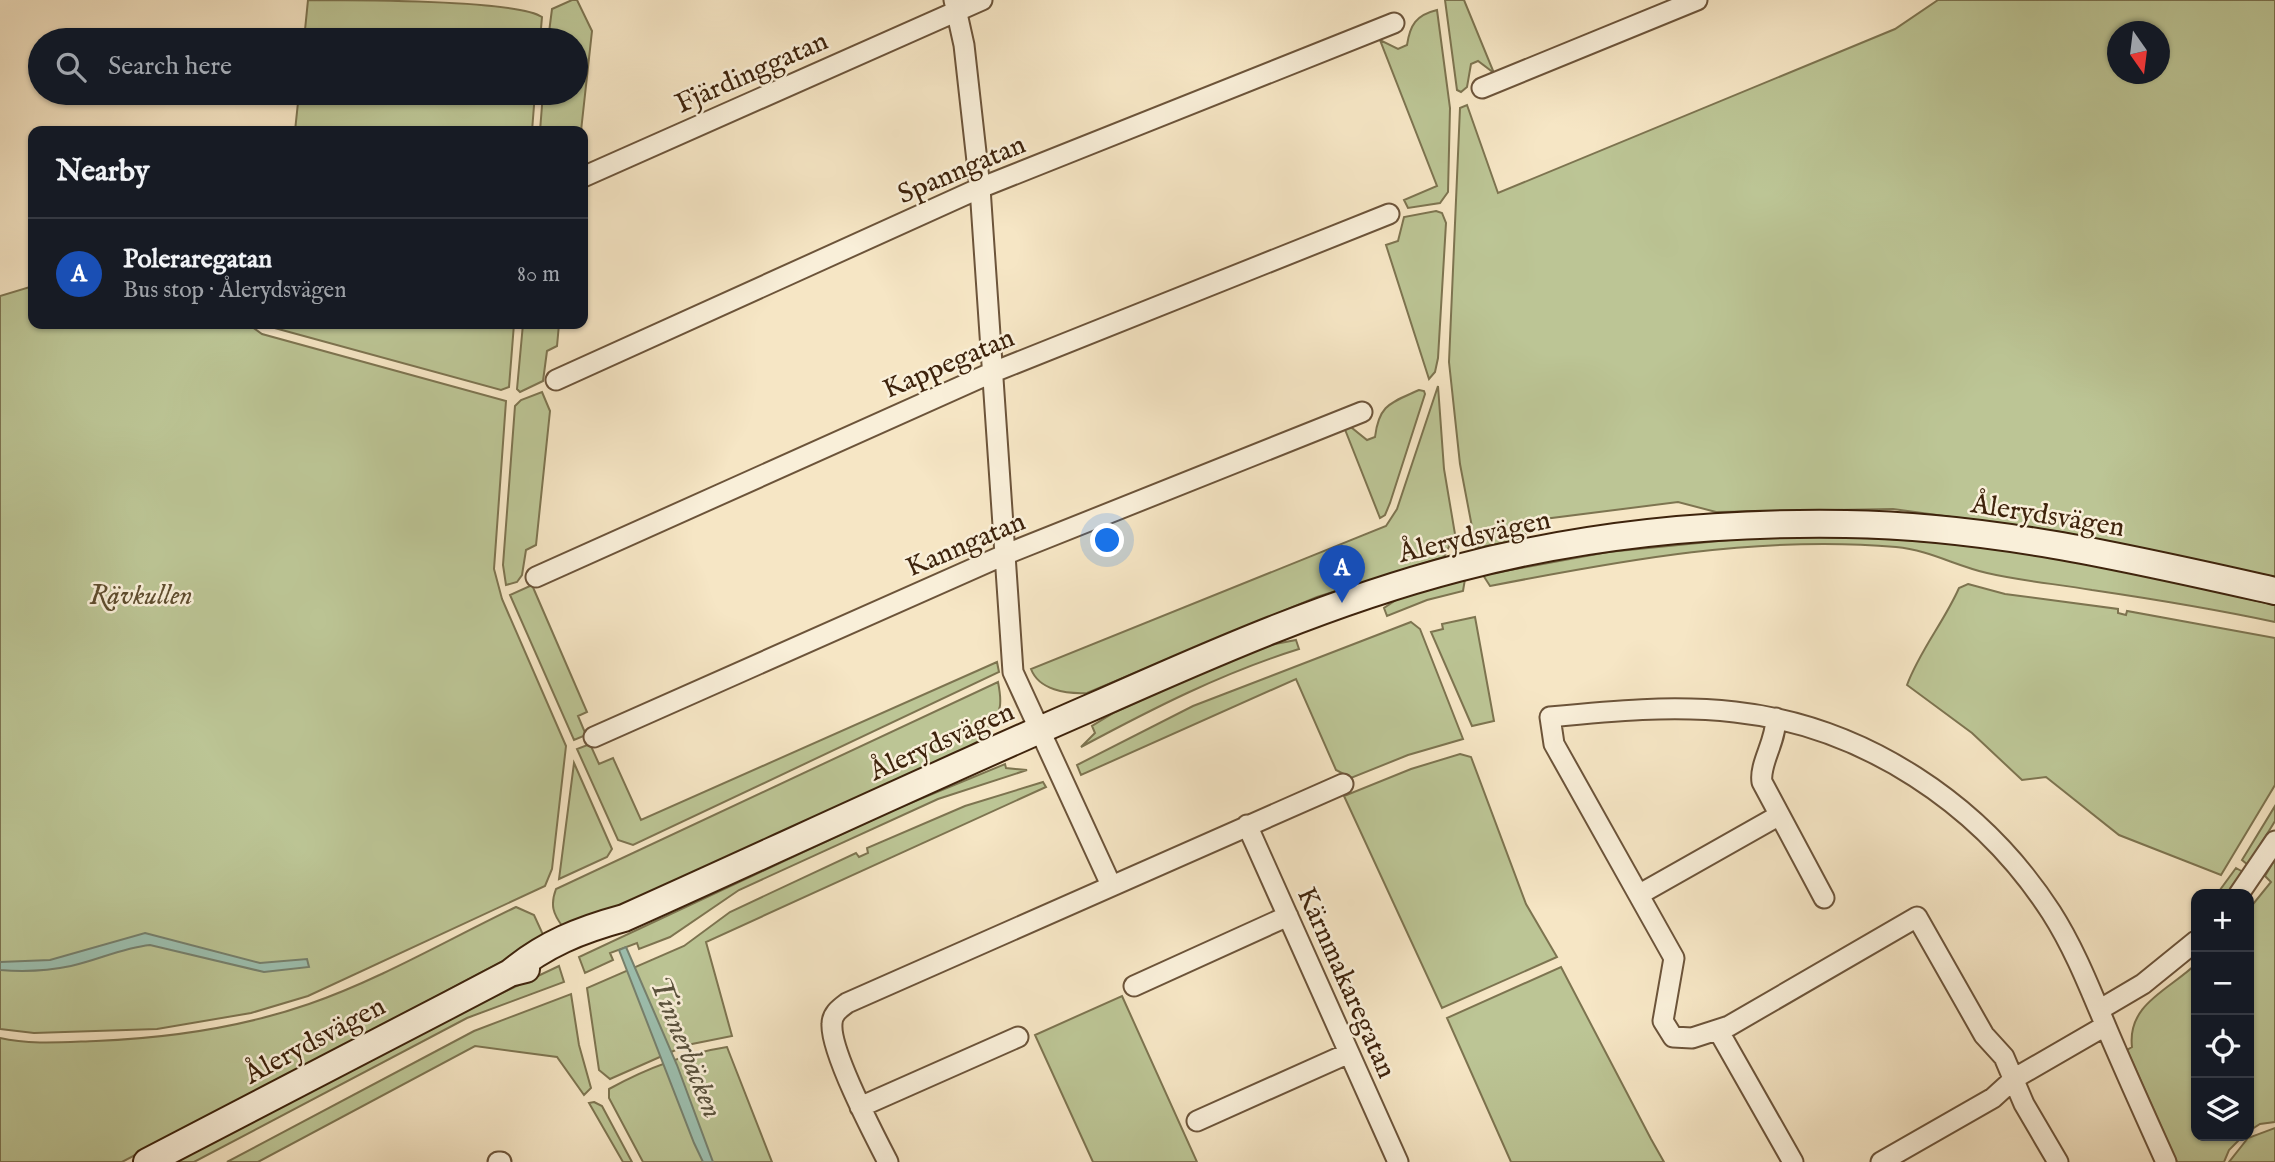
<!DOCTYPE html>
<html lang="en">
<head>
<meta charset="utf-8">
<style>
  :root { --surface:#171b24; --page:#242831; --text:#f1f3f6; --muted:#9ea1a6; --line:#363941; --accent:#0b8043 }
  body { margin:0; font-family:"IM FELL English",serif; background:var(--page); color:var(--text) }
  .controls { position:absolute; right:21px; bottom:21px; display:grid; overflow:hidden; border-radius:14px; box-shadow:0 2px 5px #0004 }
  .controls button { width:63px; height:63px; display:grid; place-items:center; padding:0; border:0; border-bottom:2px solid var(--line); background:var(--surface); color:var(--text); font:35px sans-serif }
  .compass { position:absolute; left:2107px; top:21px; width:63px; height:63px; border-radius:50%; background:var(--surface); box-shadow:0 2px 5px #0004; rotate:166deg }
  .you { position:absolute; left:1108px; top:541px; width:24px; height:24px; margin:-18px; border:5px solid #fff; border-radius:50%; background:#1a73e8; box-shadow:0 0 0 10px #1a73e833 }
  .badge { display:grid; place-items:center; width:46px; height:46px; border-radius:50%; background:var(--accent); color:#fff; font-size:23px; font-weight:700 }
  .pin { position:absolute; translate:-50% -58px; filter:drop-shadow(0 2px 4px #0008) }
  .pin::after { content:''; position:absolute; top:37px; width:24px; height:21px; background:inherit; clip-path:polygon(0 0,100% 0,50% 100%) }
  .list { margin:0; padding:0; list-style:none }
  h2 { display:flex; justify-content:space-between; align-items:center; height:91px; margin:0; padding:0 28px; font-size:30px }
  h2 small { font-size:23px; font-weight:400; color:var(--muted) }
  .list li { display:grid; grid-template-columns:46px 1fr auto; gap:21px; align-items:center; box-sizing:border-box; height:112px; padding:0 28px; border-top:2px solid var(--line) }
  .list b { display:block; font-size:26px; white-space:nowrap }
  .list p { margin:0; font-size:23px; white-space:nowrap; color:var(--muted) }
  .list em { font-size:23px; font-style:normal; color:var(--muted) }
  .icon { flex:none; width:38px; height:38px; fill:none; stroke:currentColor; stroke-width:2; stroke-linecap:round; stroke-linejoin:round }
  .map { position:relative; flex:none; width:2275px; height:1162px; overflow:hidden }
  .search { position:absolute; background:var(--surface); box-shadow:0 2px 5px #0004; left:28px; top:28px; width:560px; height:77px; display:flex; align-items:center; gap:18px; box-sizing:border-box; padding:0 24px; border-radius:38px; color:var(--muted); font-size:26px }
  .panel { position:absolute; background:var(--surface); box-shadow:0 2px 5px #0004; left:28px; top:126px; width:560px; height:203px; border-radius:14px }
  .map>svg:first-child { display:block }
  .green { fill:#bcc595; stroke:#7d7450; stroke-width:2; fill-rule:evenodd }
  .water { fill:#9dc0b0; stroke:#77816e; stroke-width:2 }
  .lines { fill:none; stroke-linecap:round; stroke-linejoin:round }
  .street-casing { stroke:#6c543a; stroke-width:23 }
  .secondary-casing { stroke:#3e230c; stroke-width:30 }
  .street { stroke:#f9efd9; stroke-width:19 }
  .secondary { stroke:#f9efd9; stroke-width:26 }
  .labels { text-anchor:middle; stroke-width:5; stroke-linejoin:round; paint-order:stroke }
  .street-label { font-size:28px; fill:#3e230c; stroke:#f9efd9 }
  .park-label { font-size:28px; font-style:italic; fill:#5e4c2e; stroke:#f9efd9 }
  .water-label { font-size:30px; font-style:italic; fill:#5a523d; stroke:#f9efd9 }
</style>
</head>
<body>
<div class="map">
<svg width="2275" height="1162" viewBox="0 0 2275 1162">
  <rect width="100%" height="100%" fill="#f6e6c5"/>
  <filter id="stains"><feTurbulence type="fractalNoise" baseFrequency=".00286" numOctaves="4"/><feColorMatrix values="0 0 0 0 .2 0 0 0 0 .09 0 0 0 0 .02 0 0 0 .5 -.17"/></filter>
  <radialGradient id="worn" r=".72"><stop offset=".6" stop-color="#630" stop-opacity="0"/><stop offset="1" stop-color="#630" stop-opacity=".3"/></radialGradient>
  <path class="green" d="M 308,0 C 349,0 518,0 542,17 L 540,40 L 304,40 Z
    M 572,0 L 577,0 L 592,31 L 581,131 L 540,131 L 543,93 L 576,93 L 576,40 L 548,40 L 552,9 Z
    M 1445,0 L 1464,0 L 1494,73 L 1478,61 L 1471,64 L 1467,87 L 1461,92 L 1457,90 Z
    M 1938,0 L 2275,0 L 2275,577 L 2061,532 L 1893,509 L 1716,512 L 1678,502 L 1536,520 L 1522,539 L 1476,548 L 1460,464 L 1449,362 L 1460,108 L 1467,105 L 1498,193 L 1895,29 ZM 2118,32 L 2160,32 L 2160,74 L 2118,74 Z
    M 1437,10 L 1450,108 L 1448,192 L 1440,203 L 1408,208 L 1404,200 L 1437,186 L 1380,40 L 1398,49 L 1407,45 C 1410,25 1416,15 1437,10 Z
    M 299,93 L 535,93 L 532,131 L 295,131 Z
    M 1436,211 L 1442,213 L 1446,223 L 1438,358 L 1435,372 L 1429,379 L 1386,245 L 1398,241 L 1404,217 Z
    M 33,286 L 33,324 L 248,324 L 262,334 L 506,401 L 494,569 L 502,599 L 566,746 L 552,869 L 545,886 L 308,996 L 251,1013 L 157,1029 L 34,1033 L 0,1029 L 0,296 Z
    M 260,324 L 514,324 L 509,387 L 501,390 Z
    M 523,324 L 559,324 L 557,346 L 547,351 L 543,381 L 520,392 L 517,389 Z
    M 1438,386 L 1444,469 L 1455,534 L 1444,557 L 1317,597 L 1087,693 C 1066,694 1039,690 1031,669 L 1386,526 L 1397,509 Z
    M 1419,390 L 1424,391 L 1425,394 L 1390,503 L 1385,515 L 1380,518 L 1344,427 L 1352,428 L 1367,440 L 1375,437 C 1379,404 1391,403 1419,390 Z
    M 542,392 L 550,411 L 536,545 L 526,550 L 522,575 L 517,582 L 506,585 L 503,565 L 515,406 L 521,400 Z
    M 1759,537 C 1843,536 1926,539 2009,550 C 2099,562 2187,585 2275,605 L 2275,622 C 2214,609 2153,599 2092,590 C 2057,584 2021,581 1987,573 C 1956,566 1929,550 1896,547 C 1759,535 1624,560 1490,586 L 1483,575 L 1608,552 Z
    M 1465,579 L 1463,591 L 1427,600 L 1387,616 L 1384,608 L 1399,598 Z
    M 1968,584 L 2005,594 L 2118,609 L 2118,613 L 2126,615 L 2127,611 L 2275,638 L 2275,785 L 2221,875 L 2119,835 L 2046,777 L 2022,780 L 1972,733 L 1907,685 C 1920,650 1944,622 1959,588 Z
    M 532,585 L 587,712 L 578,716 L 586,735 L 574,740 L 510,595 Z
    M 1475,617 L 1494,721 L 1472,726 L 1431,632 L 1443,629 L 1442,624 Z
    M 1411,622 L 1420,629 L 1463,739 L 1408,755 L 1351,778 L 1336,770 L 1296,679 L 1081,775 L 1077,765 L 1193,706 Z
    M 1296,640 L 1299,649 C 1222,673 1152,709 1081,747 L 1095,733 L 1092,726 L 1115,712 L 1255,648 Z
    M 997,662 L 999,672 L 633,845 L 618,840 L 577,749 L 590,744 L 599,764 L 613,758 L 641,820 Z
    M 998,682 C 1002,702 1002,712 989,727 L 992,733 L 961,751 L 574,927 L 563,927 C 553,914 550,905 556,889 Z
    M 1460,754 L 1471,757 L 1526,904 L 1557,957 L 1442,1008 L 1344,796 L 1411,769 Z
    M 574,763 L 612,849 L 607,857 L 559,879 Z
    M 1005,764 L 1006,768 L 1027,770 L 938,799 L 739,890 L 670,937 L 639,949 L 637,943 L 610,953 L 613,960 L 585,973 L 579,957 L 891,811 Z
    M 1043,782 L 1046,787 L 706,942 L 732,1036 L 687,1045 L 610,1079 L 599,1070 L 587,988 L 684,946 L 730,912 L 856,853 L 859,857 L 868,853 L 867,848 L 965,806 Z
    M 2275,806 L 2275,821 L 2248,865 L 2242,860 Z
    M 2275,859 L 2275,1122 L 2260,1124 L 2249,1131 L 2249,909 L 2271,882 L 2265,876 Z
    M 2236,868 L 2243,872 L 2226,894 L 2217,894 Z
    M 516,907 L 534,915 L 545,939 L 122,1162 L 0,1162 L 0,1038 C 30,1045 65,1042 96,1041 C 168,1038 240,1028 309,1004 C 381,979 449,939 516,907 Z
    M 2196,964 L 2196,1136 L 2243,1136 L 2229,1150 L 2224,1162 L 2177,1162 L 2127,1050 L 2132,1047 C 2127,1004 2169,990 2196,964 Z
    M 559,966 L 564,982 L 467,1018 L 194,1162 L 174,1162 L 468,1009 Z
    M 1561,967 L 1651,1139 L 1664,1162 L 1511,1162 L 1447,1018 Z
    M 571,994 L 579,1045 L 591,1088 L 584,1095 L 557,1057 L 475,1046 L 258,1162 L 227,1162 L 474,1031 Z
    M 1122,996 L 1197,1162 L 1093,1162 L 1035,1035 Z
    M 727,1047 L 772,1162 L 643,1162 L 609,1098 L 609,1089 C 647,1068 683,1054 727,1047 Z
    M 594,1102 L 602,1106 L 632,1162 L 623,1162 L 589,1103 Z
    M 2275,1128 L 2275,1162 L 2229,1162 L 2248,1138 Z"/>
  <path class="water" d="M 145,933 L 260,963 L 307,959 L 309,967 L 264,972 L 150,945 C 122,948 98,960 71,966 C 47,971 24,972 0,970 L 0,962 L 50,960 Z
    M 626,947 L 677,1065 L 713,1162 L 703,1162 L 694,1143 L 619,950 Z"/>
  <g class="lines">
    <g class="street-casing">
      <path id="street" d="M 954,0 L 964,45 L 980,188 L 1013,672 L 1111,885
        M 1482,88 L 1697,0
        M 583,177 L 982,0
        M 556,380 L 980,188 L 1394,23
        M 536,577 L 991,373 L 1389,214
        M 1776,718 C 1776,742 1759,764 1762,782 L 1824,898
        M 594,737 L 1004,555 L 1362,412
        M 1247,825 L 1398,1162
        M 1640,894 L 1778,816
        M 2239,894 L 2275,841
        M 1134,986 L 1288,916
        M 2099,1010 L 2143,984 L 2196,941
        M 1718,1030 L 1793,1162
        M 860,1107 L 1018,1037
        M 1197,1121 L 1349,1053
        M 498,1162 L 501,1162
        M 888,1162 C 874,1135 830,1051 832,1024 C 832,1014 839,1009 847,1003 L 1343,784
        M 1881,1162 L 1993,1098 L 2015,1078 L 2105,1026
        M 2058,1162 L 2024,1104 L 2004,1057 L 1984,1035 L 1917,917 L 1729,1026 L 1692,1038 L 1673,1037 L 1663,1021 L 1674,958 L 1554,744 L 1550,717 C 1611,711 1673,705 1735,712 C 1864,726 1981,804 2051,912 C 2076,951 2092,994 2110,1036 C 2128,1078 2147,1120 2166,1162"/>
    </g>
    <g class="secondary-casing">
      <path id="secondary" d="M 510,973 C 545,944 580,930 624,918 C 780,848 935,775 1092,707 C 1211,654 1331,601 1458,568 C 1583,535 1717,522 1846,524 C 1992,526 2133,559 2275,591
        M 147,1162 L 451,1004 L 510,973 L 526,969"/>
    </g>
    <use href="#street" class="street"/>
    <use href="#secondary" class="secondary"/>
  </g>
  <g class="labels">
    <g class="street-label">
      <text transform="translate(751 71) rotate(-24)" y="10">Fjärdinggatan</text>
      <text transform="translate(961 168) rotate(-23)" y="10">Spanngatan</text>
      <text transform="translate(948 362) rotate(-23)" y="10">Kappegatan</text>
      <text transform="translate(2048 514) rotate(9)" y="10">Ålerydsvägen</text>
      <text transform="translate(1474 535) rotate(-13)" y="10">Ålerydsvägen</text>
      <text transform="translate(965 543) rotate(-23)" y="10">Kanngatan</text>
      <text transform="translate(941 740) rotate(-24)" y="10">Ålerydsvägen</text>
      <text transform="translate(1348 982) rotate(66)" y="10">Kärnmakaregatan</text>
      <text transform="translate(314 1039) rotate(-28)" y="10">Ålerydsvägen</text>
    </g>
    <g class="park-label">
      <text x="141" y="604">Rävkullen</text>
    </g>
    <g class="water-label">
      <text transform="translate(687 1047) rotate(68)" y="10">Tinnerbäcken</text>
    </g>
  </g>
  <rect width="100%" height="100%" filter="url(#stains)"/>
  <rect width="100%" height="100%" fill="url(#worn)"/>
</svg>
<div class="controls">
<button>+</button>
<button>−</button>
<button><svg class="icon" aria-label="locate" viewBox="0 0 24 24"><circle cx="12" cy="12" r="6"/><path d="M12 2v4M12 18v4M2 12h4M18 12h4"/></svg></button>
<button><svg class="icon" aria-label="layers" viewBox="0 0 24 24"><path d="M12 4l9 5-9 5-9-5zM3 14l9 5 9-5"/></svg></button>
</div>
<svg class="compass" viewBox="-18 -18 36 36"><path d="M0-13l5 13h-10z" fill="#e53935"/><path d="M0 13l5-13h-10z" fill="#9ea1a6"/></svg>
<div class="you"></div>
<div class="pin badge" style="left:1342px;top:603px;background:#1a4fb4">A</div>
<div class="search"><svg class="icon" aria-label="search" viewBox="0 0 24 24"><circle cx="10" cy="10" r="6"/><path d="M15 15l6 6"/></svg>Search here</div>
<section class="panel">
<h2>Nearby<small></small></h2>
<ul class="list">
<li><span class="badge" style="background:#1a4fb4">A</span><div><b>Poleraregatan</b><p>Bus stop · Ålerydsvägen</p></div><em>80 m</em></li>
</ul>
</section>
</div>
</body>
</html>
